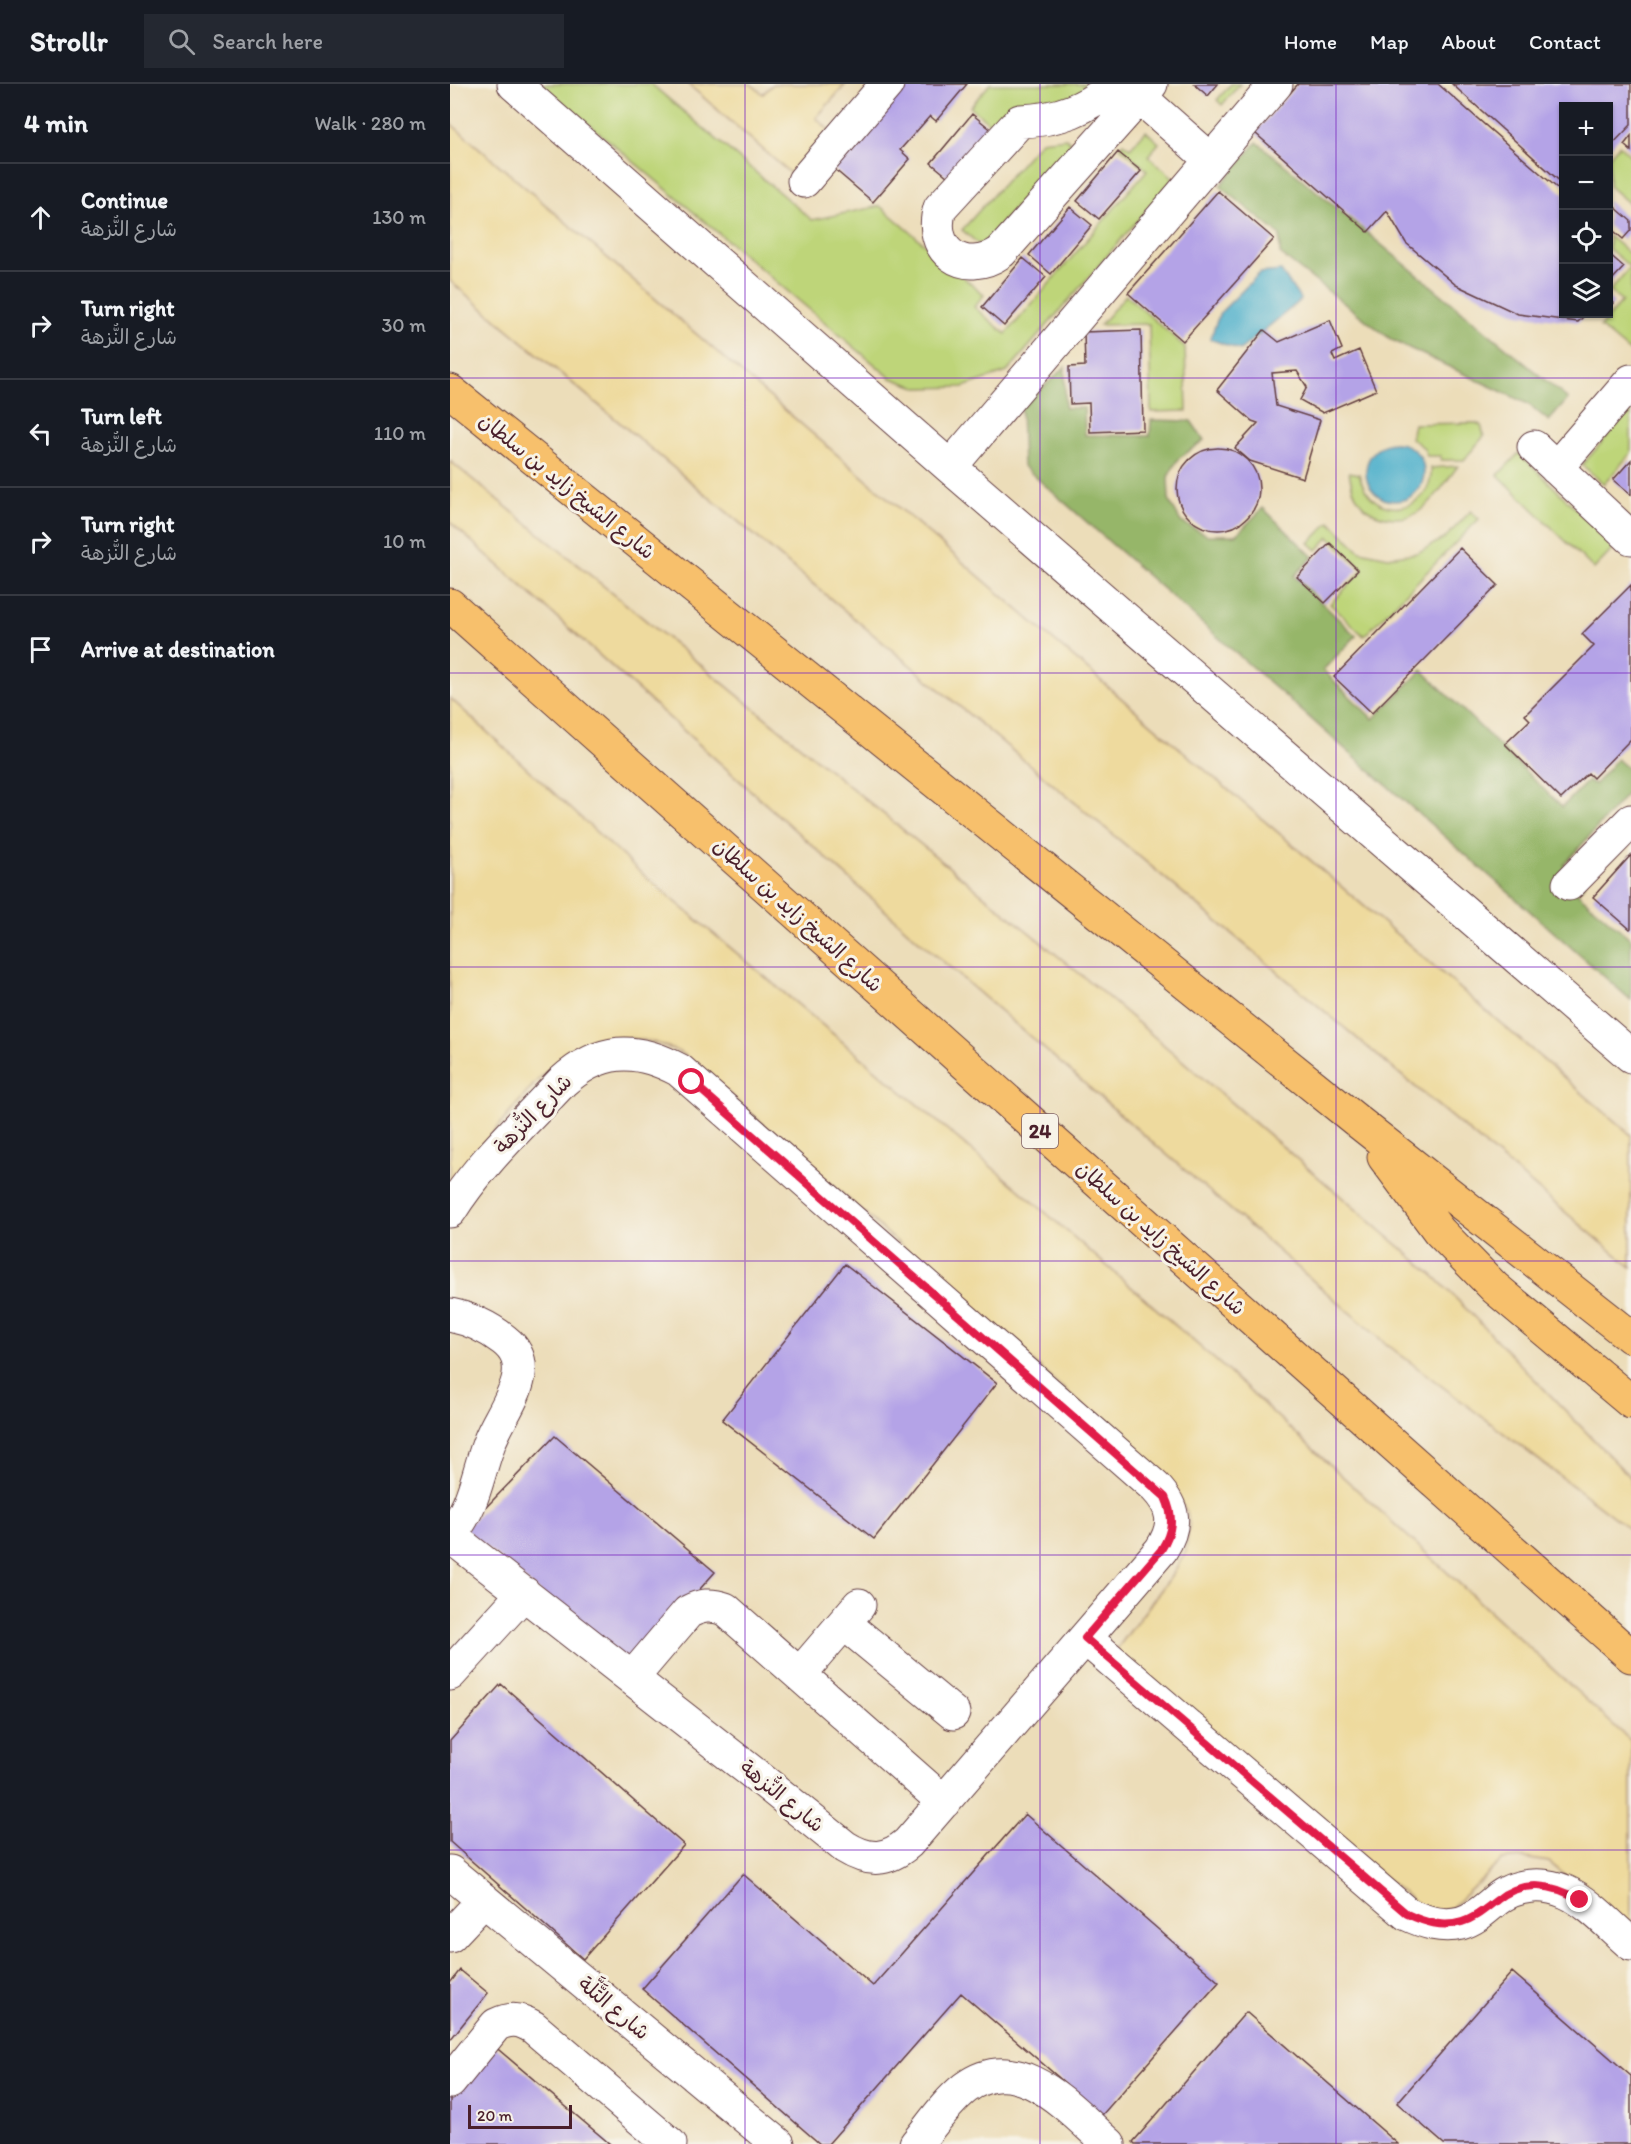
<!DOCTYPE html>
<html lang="en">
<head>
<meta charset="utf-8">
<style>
  :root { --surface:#171b24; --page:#242831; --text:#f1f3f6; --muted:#9ea1a6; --line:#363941 }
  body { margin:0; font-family:Itim,"Playpen Sans Arabic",sans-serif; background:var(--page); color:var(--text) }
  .controls { position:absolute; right:18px; top:18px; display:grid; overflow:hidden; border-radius:0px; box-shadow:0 2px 4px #0004 }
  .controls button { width:54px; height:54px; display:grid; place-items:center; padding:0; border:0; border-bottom:2px solid var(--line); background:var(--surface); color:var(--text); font:30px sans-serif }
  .scale { position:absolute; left:18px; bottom:15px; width:104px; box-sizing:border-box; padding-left:6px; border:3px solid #4a1f2b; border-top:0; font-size:16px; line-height:21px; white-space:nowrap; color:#4a1f2b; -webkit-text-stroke:4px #f7f3e8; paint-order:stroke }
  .stop { position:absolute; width:18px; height:18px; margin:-14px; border:4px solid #e11d48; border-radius:50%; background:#fff }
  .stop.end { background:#e11d48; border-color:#fff; box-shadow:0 2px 6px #0008 }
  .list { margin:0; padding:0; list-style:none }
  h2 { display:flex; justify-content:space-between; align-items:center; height:78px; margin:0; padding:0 24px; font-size:26px }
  h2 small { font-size:20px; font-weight:400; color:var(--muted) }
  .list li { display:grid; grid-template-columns:39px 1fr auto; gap:18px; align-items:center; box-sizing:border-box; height:108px; padding:0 24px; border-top:2px solid var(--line) }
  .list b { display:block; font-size:22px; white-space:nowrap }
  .list p { margin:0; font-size:20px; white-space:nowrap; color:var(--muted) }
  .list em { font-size:20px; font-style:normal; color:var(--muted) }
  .icon { flex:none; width:33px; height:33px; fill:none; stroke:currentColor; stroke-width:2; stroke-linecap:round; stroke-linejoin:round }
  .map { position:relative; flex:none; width:1181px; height:2060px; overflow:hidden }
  header { display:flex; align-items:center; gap:36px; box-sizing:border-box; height:84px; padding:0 30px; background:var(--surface); border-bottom:2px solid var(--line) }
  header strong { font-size:28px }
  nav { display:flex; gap:33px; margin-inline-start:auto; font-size:21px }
  .search { width:420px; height:54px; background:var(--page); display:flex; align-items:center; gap:15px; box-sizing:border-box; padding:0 21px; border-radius:0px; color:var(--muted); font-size:22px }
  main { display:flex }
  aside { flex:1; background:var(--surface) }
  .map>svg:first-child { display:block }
  .green { fill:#bed579; stroke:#847a52; stroke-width:1.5 }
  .forest { fill:#96b669; stroke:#706a4a; stroke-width:1.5 }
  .sand { fill:#eeda9e; stroke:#9c7c64; stroke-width:1.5 }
  .water { fill:#4cafcb; stroke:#4b677b; stroke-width:1.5 }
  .building { fill:#b4a3e7 }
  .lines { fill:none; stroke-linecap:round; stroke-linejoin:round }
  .minor-casing { stroke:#623c40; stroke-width:35 }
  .highway-casing { stroke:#623c40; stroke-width:35 }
  .minor { stroke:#fff; stroke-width:33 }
  .highway { stroke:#f7c06c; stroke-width:33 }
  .route { stroke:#e11d48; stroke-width:8 }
  .grid { fill:none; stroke:#7b2cbf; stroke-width:1.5; stroke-opacity:0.55 }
  .labels { text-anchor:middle; stroke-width:6; stroke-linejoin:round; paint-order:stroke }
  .shield { fill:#f7f3e8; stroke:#7e5f64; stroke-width:1.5 }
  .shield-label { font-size:20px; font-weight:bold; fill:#4a1f2b }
  .street-label { font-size:21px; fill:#4a1f2b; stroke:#f7f3e8 }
</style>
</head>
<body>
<header>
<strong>Strollr</strong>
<div class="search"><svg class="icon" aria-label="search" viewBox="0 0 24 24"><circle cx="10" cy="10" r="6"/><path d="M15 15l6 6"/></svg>Search here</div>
<nav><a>Home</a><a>Map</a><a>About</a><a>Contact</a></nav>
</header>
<main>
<aside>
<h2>4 min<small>Walk · 280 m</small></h2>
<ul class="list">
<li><svg class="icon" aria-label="ahead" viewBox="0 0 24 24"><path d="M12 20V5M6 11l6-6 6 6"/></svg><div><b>Continue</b><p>شارع النُّزهة</p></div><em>130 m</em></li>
<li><svg class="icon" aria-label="right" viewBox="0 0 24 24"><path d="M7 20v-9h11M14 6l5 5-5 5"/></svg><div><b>Turn right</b><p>شارع النُّزهة</p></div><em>30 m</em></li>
<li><svg class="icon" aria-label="left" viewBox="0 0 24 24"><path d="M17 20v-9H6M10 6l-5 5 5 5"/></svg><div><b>Turn left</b><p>شارع النُّزهة</p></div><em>110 m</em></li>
<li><svg class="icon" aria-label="right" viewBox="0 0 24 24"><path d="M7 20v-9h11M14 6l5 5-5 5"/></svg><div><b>Turn right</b><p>شارع النُّزهة</p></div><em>10 m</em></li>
<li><svg class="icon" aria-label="arrive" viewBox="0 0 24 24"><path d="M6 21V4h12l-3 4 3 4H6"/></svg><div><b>Arrive at destination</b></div></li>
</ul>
</aside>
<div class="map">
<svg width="1181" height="2060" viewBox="0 0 1181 2060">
  <rect width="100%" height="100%" fill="#f7f3e8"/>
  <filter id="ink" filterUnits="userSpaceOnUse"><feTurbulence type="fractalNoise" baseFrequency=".0167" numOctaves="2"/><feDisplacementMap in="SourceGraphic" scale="12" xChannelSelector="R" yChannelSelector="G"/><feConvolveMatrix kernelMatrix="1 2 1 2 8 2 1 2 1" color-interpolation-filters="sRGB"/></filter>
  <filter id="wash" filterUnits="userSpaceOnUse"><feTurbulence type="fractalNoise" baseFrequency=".008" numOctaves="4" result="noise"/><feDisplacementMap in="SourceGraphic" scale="24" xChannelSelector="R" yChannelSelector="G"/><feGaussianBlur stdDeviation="1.35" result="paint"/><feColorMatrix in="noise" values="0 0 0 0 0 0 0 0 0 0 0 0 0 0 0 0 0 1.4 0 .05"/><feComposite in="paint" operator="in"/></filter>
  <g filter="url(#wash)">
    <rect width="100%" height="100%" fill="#ecddb9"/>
    <path class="green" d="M 91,0 L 201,0 L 362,136 L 430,122 L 534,211 L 524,223 L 556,250 L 697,86 L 670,63 L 673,59 L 680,64 L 696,47 L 709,59 L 698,72 L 724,94 L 557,288 L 513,303 L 469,304 L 441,294 Z
      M 540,0 L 645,0 L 637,9 L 587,20 L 575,18 L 550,48 L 520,23 Z
      M 781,0 L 790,0 L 772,21 L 767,16 Z
      M 616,54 L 622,60 L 531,162 L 512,146 L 591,57 Z
      M 1169,61 L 1181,72 L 1181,121 L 1159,102 L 1159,73 Z
      M 1159,152 L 1181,171 L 1181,266 L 1179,267 L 1150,243 L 1172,217 L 1160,207 L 1180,183 L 1159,165 Z
      M 676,211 L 735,263 L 737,327 L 701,328 L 699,240 L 650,241 Z
      M 1181,325 L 1181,369 L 1154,400 L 1132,381 Z
      M 1025,339 L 1031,341 L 1034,352 L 1014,376 L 991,376 L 991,372 L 977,372 L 974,364 L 961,354 L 964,340 Z
      M 1069,369 L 1165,463 L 1144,485 L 1048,391 Z
      M 1008,382 C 997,396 986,415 971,426 C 952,440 921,435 908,415 C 902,407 901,398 899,388 L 909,390 C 922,443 985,427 981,384 Z
      M 1021,427 L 1029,435 L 914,552 L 880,520 L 913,486 L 879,453 L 867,466 L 859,459 L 880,438 L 910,467 L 938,473 L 967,469 L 995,454 Z"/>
    <path class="forest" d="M 807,58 L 1118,315 L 1099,337 L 1078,320 L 942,256 L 830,170 L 830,151 L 770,102 Z
      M 615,283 L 615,324 L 634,324 L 635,351 L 700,352 L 701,336 L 741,337 L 754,356 L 728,375 L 718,393 L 719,416 L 731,438 L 757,451 L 786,451 L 813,424 L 863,473 L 844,492 L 906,552 L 873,586 L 923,635 L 972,586 L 1112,723 L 1138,697 L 1145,700 L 1167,675 L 1181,687 L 1181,705 L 1114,781 L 1135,800 L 1127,809 L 1181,855 L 1181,916 L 573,382 L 571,324 Z"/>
    <path class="sand" d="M 238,0 L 301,0 L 313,10 L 323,0 L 396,0 L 366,34 L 380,47 L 341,90 Z
      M 0,39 L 1181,1051 L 1181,1183 L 0,197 Z
      M 0,377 L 646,903 L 985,1193 L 1181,1394 L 1181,1446 L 935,1259 L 467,855 L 0,438 Z
      M 0,614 L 190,788 L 581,1116 L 771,1281 L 1181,1657 L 1181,1847 L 1099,1778 L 1074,1774 L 1052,1776 L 1001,1824 L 979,1830 L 663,1570 L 723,1490 L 736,1467 L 739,1441 L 737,1428 L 716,1395 L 235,971 C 177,941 130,951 85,999 L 0,1100 Z"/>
    <path class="water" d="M 831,187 L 851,216 L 790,266 L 760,255 L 770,229 L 810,189 Z
      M916 388a29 29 0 1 1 58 0a29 29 0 1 1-58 0Z"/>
    <g id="blocks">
      <path class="building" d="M 443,0 L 517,0 L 486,37 L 480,32 L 450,66 L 460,75 L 423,118 L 376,78 Z
        M 744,0 L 768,0 L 758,12 Z
        M 848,0 L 988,0 L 1114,110 L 1114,230 L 1136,230 L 1128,238 L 1068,230 L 1006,201 L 956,159 L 937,127 L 918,148 L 805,49 Z
        M 1002,0 L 1181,0 L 1181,41 L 1158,65 L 1158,22 L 1114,22 L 1114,101 Z
        M 522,30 L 544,48 L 503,97 L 481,79 Z
        M 1181,52 L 1181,67 L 1174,61 Z
        M 668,68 L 691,87 L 649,135 L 627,117 Z
        M 768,107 L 824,155 L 733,257 L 678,209 Z
        M 1158,117 L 1181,137 L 1181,146 L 1173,155 L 1158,142 Z
        M 620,123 L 642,141 L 601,190 L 579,171 Z
        M 1158,169 L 1174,183 L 1158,200 Z
        M 573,174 L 596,193 L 554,242 L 532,223 Z
        M 1158,214 L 1164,219 L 1158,226 Z
        M 880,236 L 892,265 L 882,270 L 885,277 L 909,266 L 926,306 L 873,329 L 850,316 L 857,303 L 847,287 L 822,289 L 826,322 L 870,336 L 853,394 L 800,377 L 785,364 L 808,339 L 802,337 L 767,306 L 814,246 L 829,258 Z
        M 691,246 L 693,346 L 640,348 L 639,319 L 620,320 L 619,283 L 635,282 L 634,248 Z
        M727 405a41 41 0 1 1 82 0a41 41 0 1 1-82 0Z
        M 1181,376 L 1181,411 L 1163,396 Z
        M 880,459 L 908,486 L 875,519 L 847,493 Z
        M 1010,464 L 1048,501 L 922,629 L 884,593 Z
        M 1181,501 L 1181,655 L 1143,694 L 1138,689 L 1111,715 L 1055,660 L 1080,636 L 1075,631 L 1144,562 L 1132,550 Z
        M 1181,771 L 1181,844 L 1180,845 L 1143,813 Z
        M 395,1180 L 547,1299 L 424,1455 L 272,1336 Z
        M 105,1352 L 265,1488 L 180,1584 L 15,1445 Z
        M 51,1600 L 234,1761 L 133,1875 L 0,1758 L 0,1657 Z
        M 575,1730 L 769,1898 L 652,2031 L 511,1909 L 378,2060 L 370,2060 L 192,1905 L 293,1790 L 423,1902 Z
        M 10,1886 L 38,1909 L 0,1956 L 0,1899 Z
        M 1062,1888 L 1181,1992 L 1181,2060 L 994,2060 L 947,2019 Z
        M 796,1928 L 948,2060 L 685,2060 L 683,2058 Z
        M 43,1961 L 160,2060 L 0,2060 L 0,2012 Z"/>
    </g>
  </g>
  <g filter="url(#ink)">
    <use href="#blocks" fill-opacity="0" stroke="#623c40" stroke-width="1.5"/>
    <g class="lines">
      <g class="minor-casing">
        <path id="minor" d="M 64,0 L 500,383 L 1181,972
          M 665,0 C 637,25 608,36 570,37 L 490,124 C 477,166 514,194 551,168 L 701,0
          M 675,0 L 761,76
          M 354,97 L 437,0
          M 1084,363 L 1181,454
          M 500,383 L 826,0
          M 1106,384 L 1181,297
          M 1119,800 L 1181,737
          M 0,1127 C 28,1081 75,1038 112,998 C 150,964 185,962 229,986 L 705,1403 C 725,1424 727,1441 711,1466 L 458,1759 C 437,1777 419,1778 395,1763 L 312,1696 L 0,1452
          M 0,1231 C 20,1235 38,1243 54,1256 C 91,1285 51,1326 39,1359 C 26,1394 25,1421 0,1451
          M 394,1539 L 503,1629
          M 635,1554 L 957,1830 C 974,1838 992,1844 1011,1839 C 1025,1835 1035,1825 1046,1816 C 1065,1800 1093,1798 1116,1808 C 1139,1818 1162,1844 1181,1860
          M 0,1590 L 74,1509
          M 350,1590 L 409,1521
          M 182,1594 L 238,1528 C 251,1521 261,1520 275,1525 L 494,1718
          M 0,1788 L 328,2060
          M 0,1852 L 34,1816
          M 0,1998 L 46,1941 C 60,1934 70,1935 83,1943 L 220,2060
          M 466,2060 C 481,2042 496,2019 515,2004 C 569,1963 621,2027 659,2060"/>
      </g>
      <g class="highway-casing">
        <path id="highway" d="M 0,307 L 907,1037 L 1181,1253
          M 0,521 L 1181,1572
          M 934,1073 L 989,1147 L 1045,1204 L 1181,1318"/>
      </g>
      <use href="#minor" class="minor"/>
      <use href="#highway" class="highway"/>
    </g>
  </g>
  <g class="lines" filter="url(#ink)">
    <path class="route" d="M 242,998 L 715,1413 C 724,1433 723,1447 711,1466 L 635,1554 L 957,1830 C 974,1838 992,1844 1012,1838 C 1026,1834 1036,1824 1047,1816 C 1073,1795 1104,1800 1130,1816"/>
  </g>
  <path class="grid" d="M 295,0 L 295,2060M 590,0 L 590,2060M 886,0 L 886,2060M 0,294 L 1181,294M 0,589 L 1181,589M 0,883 L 1181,883M 0,1177 L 1181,1177M 0,1471 L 1181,1471M 0,1766 L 1181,1766"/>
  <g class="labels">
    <rect class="shield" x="572" y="1030" width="36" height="34" rx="4.5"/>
    <g class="shield-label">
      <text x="590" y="1054">24</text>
    </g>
    <g class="street-label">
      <text transform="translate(117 402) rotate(39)" y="7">شارع الشيخ زايد بن سلطان</text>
      <text transform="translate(348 831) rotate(42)" y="7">شارع الشيخ زايد بن سلطان</text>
      <text transform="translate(83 1030) rotate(-46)" y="7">شارع النُّزهة</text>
      <text transform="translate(711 1154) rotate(42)" y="7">شارع الشيخ زايد بن سلطان</text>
      <text transform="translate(332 1712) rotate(39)" y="7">شارع النُّزهة</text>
      <text transform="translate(164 1924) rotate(40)" y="7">شارع التَّلَّة</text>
    </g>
  </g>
</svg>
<div class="controls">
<button>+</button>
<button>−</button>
<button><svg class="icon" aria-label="locate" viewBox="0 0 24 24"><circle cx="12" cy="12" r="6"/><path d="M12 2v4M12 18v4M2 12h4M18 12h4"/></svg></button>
<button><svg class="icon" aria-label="layers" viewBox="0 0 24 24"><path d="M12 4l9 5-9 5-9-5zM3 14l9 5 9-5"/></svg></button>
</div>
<div class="scale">20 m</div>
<div class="stop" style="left:242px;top:998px"></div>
<div class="stop end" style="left:1130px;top:1816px"></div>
</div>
</main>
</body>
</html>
